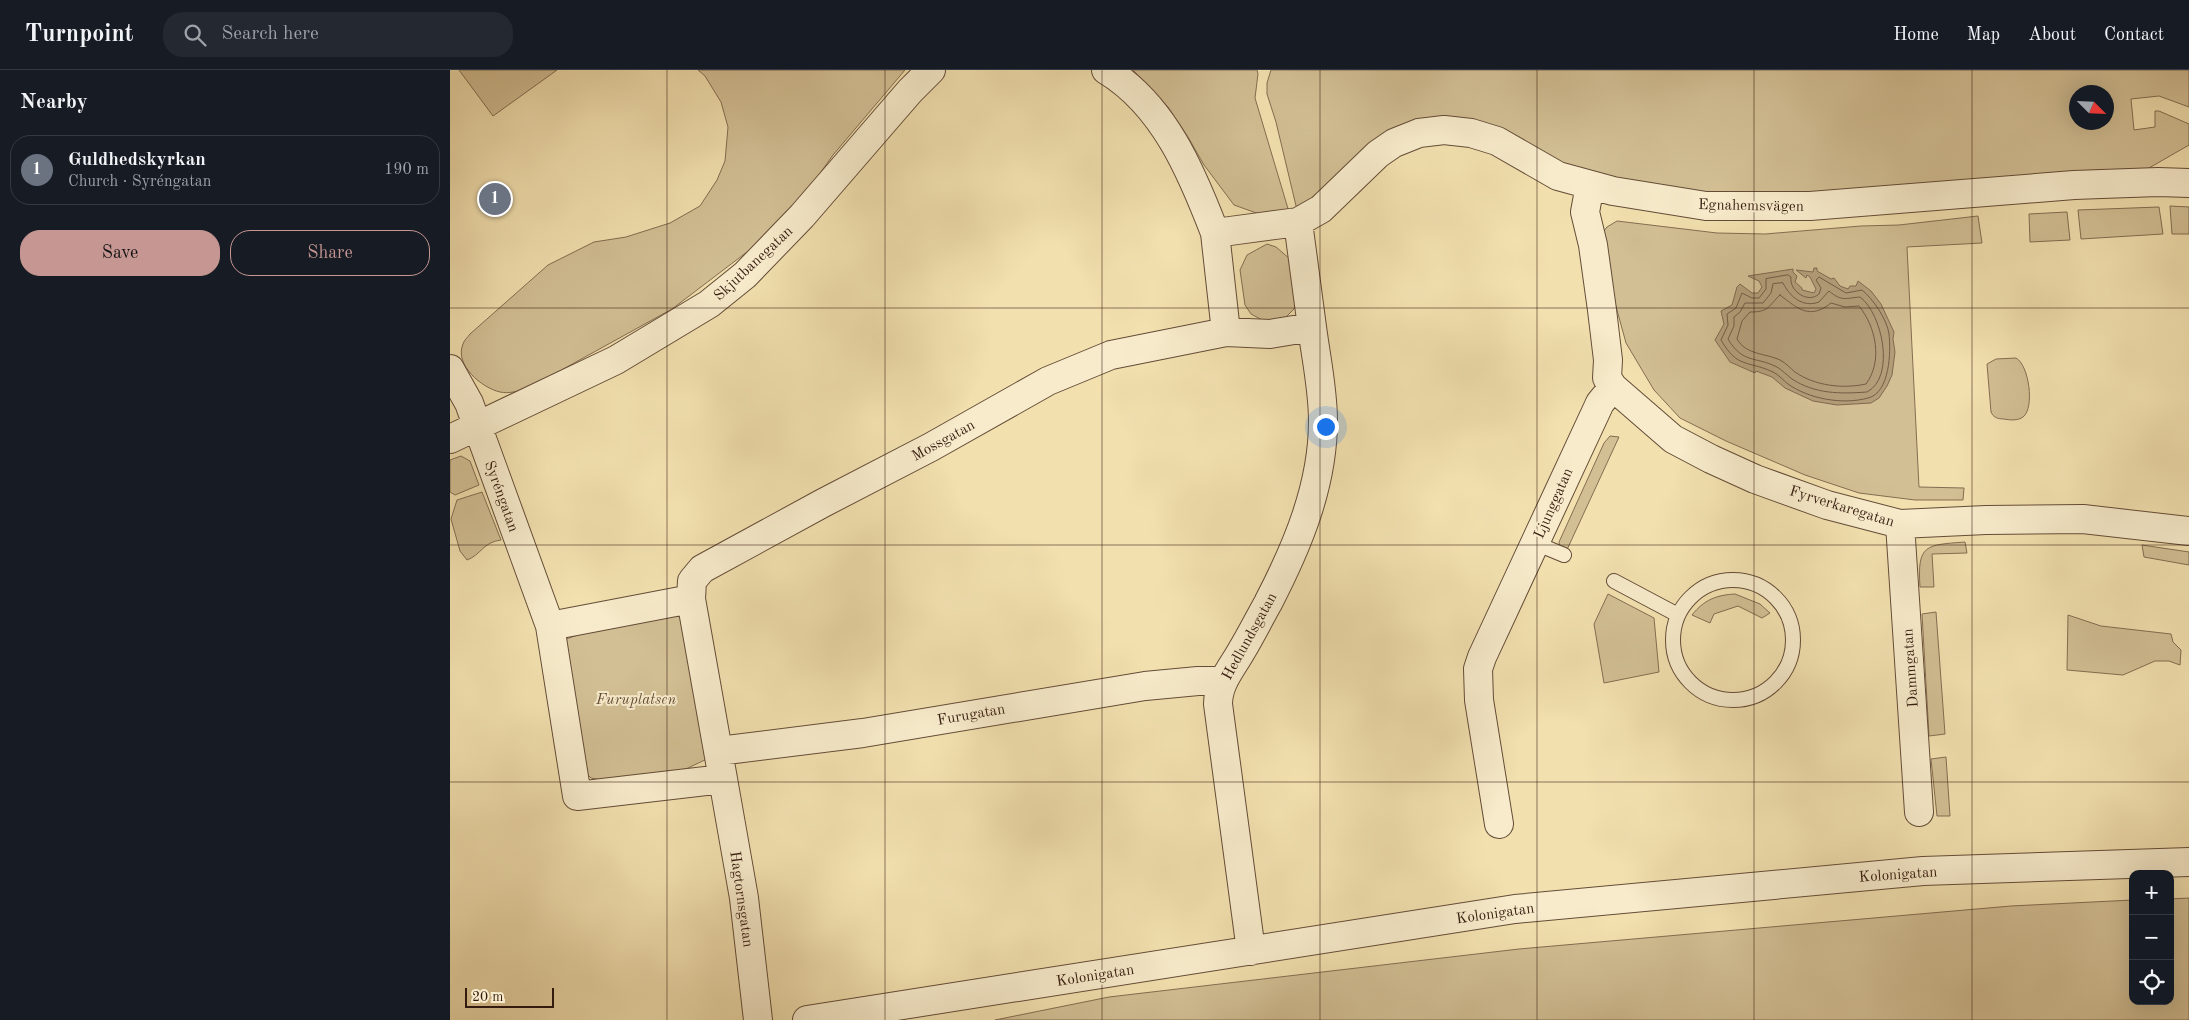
<!DOCTYPE html>
<html lang="en">
<head>
<meta charset="utf-8">
<style>
  :root { --surface:#171b24; --page:#242831; --text:#f1f3f6; --muted:#9ea1a6; --line:#363941; --accent:#c59692 }
  body { margin:0; font-family:"Old Standard TT",serif; background:var(--page); color:var(--text) }
  .controls { position:absolute; right:15px; bottom:15px; display:grid; overflow:hidden; border-radius:10px; box-shadow:0 5px 20px #0002 }
  .controls button { width:45px; height:45px; display:grid; place-items:center; padding:0; border:0; border-bottom:1px solid var(--line); background:var(--surface); color:var(--text); font:25px sans-serif }
  .compass { position:absolute; left:1619px; top:15px; width:45px; height:45px; border-radius:50%; background:var(--surface); box-shadow:0 5px 20px #0002; rotate:114deg }
  .scale { position:absolute; left:15px; bottom:12px; width:89px; box-sizing:border-box; padding-left:5px; border:2px solid #351b0f; border-top:0; font-size:14px; line-height:18px; white-space:nowrap; color:#351b0f; -webkit-text-stroke:4px #f7ebcb; paint-order:stroke }
  .you { position:absolute; left:875px; top:356px; width:18px; height:18px; margin:-12px; border:4px solid #fff; border-radius:50%; background:#1a73e8; box-shadow:0 0 0 8px #1a73e833 }
  .badge { display:grid; place-items:center; width:32px; height:32px; border-radius:50%; background:var(--accent); color:#fff; font-size:16px; font-weight:700 }
  .pin { position:absolute; translate:-50% -50%; border:2px solid #fff; box-shadow:0 1px 5px #0006 }
  .list { margin:0; padding:0; list-style:none }
  h2 { display:flex; justify-content:space-between; align-items:center; height:65px; margin:0; padding:0 20px; font-size:21px }
  h2 small { font-size:16px; font-weight:400; color:var(--muted) }
  .list li { display:grid; grid-template-columns:32px 1fr auto; gap:15px; align-items:center; box-sizing:border-box; height:70px; margin:0 10px 10px; padding:0 10px; border:1px solid var(--line); border-radius:20px }
  .list b { display:block; font-size:19px; white-space:nowrap }
  .list p { margin:0; font-size:16px; white-space:nowrap; color:var(--muted) }
  .list em { font-size:16px; font-style:normal; color:var(--muted) }
  .actions { display:flex; gap:10px; padding:15px 20px }
  .actions a { flex:1; padding:11px 0; border:1px solid var(--accent); border-radius:20px; text-align:center; font-size:18px; color:var(--accent) }
  .actions .main { background:var(--accent); color:#111 }
  .icon { flex:none; width:28px; height:28px; fill:none; stroke:currentColor; stroke-width:2; stroke-linecap:round; stroke-linejoin:round }
  .map { position:relative; flex:none; width:1739px; height:950px; overflow:hidden }
  header { display:flex; align-items:center; gap:30px; box-sizing:border-box; height:70px; padding:0 25px; background:var(--surface); border-bottom:1px solid var(--line) }
  header strong { font-size:24px }
  nav { display:flex; gap:28px; margin-inline-start:auto; font-size:18px }
  .search { width:350px; height:45px; background:var(--page); display:flex; align-items:center; gap:12px; box-sizing:border-box; padding:0 18px; border-radius:20px; color:var(--muted); font-size:19px }
  main { display:flex }
  aside { flex:1; background:var(--surface) }
  .map>svg:first-child { display:block }
  .green { fill:#d2bf94; stroke:#846d52; fill-rule:evenodd }
  .water { fill:#b29d79; stroke:#80694f }
  .lines { fill:none; stroke-linecap:round; stroke-linejoin:round }
  .shore { stroke:#745c44; stroke-width:1 }
  .service-casing { stroke:#644c37; stroke-width:16 }
  .minor-casing { stroke:#644c37; stroke-width:30 }
  .service { stroke:#f7ebcb; stroke-width:14 }
  .minor { stroke:#f7ebcb; stroke-width:28 }
  .grid { fill:none; stroke:#351b0f; stroke-width:1; stroke-opacity:0.55 }
  .labels { text-anchor:middle; stroke-width:4; stroke-linejoin:round; paint-order:stroke }
  .street-label { font-size:15px; fill:#351b0f; stroke:#f7ebcb }
  .park-label { font-size:15px; font-style:italic; fill:#644c37; stroke:#f7ebcb }
</style>
</head>
<body>
<header>
<strong>Turnpoint</strong>
<div class="search"><svg class="icon" aria-label="search" viewBox="0 0 24 24"><circle cx="10" cy="10" r="6"/><path d="M15 15l6 6"/></svg>Search here</div>
<nav><a>Home</a><a>Map</a><a>About</a><a>Contact</a></nav>
</header>
<main>
<aside>
<h2>Nearby<small></small></h2>
<ul class="list">
<li><span class="badge" style="background:#6b7280">1</span><div><b>Guldhedskyrkan</b><p>Church · Syréngatan</p></div><em>190 m</em></li>
</ul>
<div class="actions"><a class="main">Save</a><a>Share</a></div>
</aside>
<div class="map">
<svg width="1739" height="950" viewBox="0 0 1739 950">
  <rect width="100%" height="100%" fill="#f2e0af"/>
  <filter id="stains"><feTurbulence type="fractalNoise" baseFrequency=".004" numOctaves="4"/><feColorMatrix values="0 0 0 0 .2 0 0 0 0 .09 0 0 0 0 .02 0 0 0 .5 -.17"/></filter>
  <radialGradient id="worn" r=".72"><stop offset=".6" stop-color="#630" stop-opacity="0"/><stop offset="1" stop-color="#630" stop-opacity=".3"/></radialGradient>
  <path class="green" d="M 9,0 L 107,0 L 43,46 Z
    M 248,0 L 455,0 L 383,85 L 349,133 L 314,169 L 222,239 L 77,319 C 67,321 59,324 50,322 C 32,318 4,295 13,274 C 14,270 18,267 20,264 L 98,195 L 144,172 L 176,167 L 220,153 L 250,136 L 267,110 L 275,91 L 278,57 L 271,32 L 255,6 Z
    M 683,0 L 807,0 L 808,4 L 805,28 L 839,142 L 812,145 L 784,135 L 754,95 L 738,67 L 718,37 Z
    M 821,0 L 1739,0 L 1739,37 L 1709,26 L 1681,29 L 1684,60 L 1705,57 L 1705,41 L 1709,41 L 1739,54 L 1739,75 L 1692,102 L 1427,125 L 1208,127 L 988,52 L 847,140 L 826,52 L 817,24 L 817,13 ZM 1626,22 L 1656,22 L 1656,52 L 1626,52 Z
    M 1720,136 L 1739,137 L 1739,164 L 1722,164 Z
    M 1709,137 L 1713,164 L 1631,169 L 1628,140 Z
    M 1617,142 L 1620,170 L 1580,172 L 1579,144 Z
    M 1528,146 L 1532,173 L 1457,177 L 1469,417 L 1514,418 L 1513,430 L 1465,430 L 1409,423 L 1355,405 L 1276,371 L 1230,348 L 1204,320 L 1176,273 L 1154,193 L 1153,162 L 1157,157 L 1167,151 L 1267,163 L 1315,164 L 1411,156 L 1449,155 Z
    M 817,174 L 826,177 L 840,189 L 847,229 L 844,239 L 834,249 L 816,252 L 801,244 L 795,235 L 790,200 L 797,185 Z
    M 1566,288 C 1579,295 1585,338 1573,347 C 1568,351 1559,350 1554,349 C 1547,349 1543,347 1541,342 L 1537,294 L 1546,289 Z
    M 1160,366 L 1169,367 L 1115,484 L 1110,478 L 1109,472 L 1154,373 Z
    M 11,386 L 20,391 L 29,415 L 5,425 L 0,422 L 0,390 Z
    M 32,422 L 51,470 C 33,472 31,485 17,490 L 10,481 L 1,449 L 7,430 Z
    M 1515,472 L 1517,483 L 1482,484 L 1484,517 L 1470,517 C 1467,474 1476,475 1515,472 Z
    M 1692,475 L 1739,482 L 1739,495 L 1694,487 Z
    M 1158,524 L 1204,548 L 1209,602 L 1154,613 L 1144,554 Z
    M 1285,524 L 1310,534 L 1320,543 L 1312,548 L 1288,536 L 1264,544 L 1260,553 L 1242,545 C 1254,530 1266,525 1285,524 Z
    M 1486,542 L 1495,664 L 1479,666 L 1472,544 Z
    M 219,543 L 231,547 L 261,687 L 236,699 L 157,711 L 141,708 L 134,701 L 111,571 L 149,557 Z
    M 1618,545 L 1651,556 L 1721,564 L 1723,572 L 1731,580 L 1730,595 L 1719,591 L 1705,591 L 1673,605 L 1617,600 Z
    M 1496,687 L 1500,746 L 1487,746 L 1481,689 Z
    M 1739,828 L 1739,950 L 545,950 L 659,927 L 1069,879 L 1561,836 L 1683,830 L 1683,931 L 1720,931 L 1720,829 Z"/>
  <path class="water" d="M 1364,198 L 1367,198 L 1367,201 L 1381,209 L 1384,208 L 1390,216 L 1398,219 L 1400,216 L 1406,216 L 1408,211 L 1421,221 L 1431,234 L 1444,262 L 1443,269 L 1445,282 L 1442,305 L 1437,316 L 1429,328 L 1421,333 L 1387,335 L 1363,331 L 1335,318 L 1322,307 L 1306,301 L 1305,303 L 1280,292 L 1265,270 L 1274,254 L 1271,241 L 1282,235 L 1287,217 L 1290,214 L 1302,223 L 1308,223 L 1312,217 L 1309,211 L 1298,206 L 1343,199 L 1343,202 L 1347,206 L 1345,212 L 1352,218 L 1352,220 L 1364,223 L 1366,219 L 1360,207 L 1357,205 L 1356,208 L 1346,200 L 1363,202 Z"/>
  <g class="lines">
    <path class="shore" d="M 1338,205 L 1341,207 C 1339,221 1358,234 1369,224 L 1371,218 L 1366,210 L 1369,207 L 1396,223 L 1412,220 C 1423,229 1437,249 1439,264 C 1441,281 1440,323 1418,328 C 1393,335 1359,329 1338,314 C 1333,310 1329,305 1323,302 C 1297,290 1288,299 1271,270 L 1278,255 L 1277,244 L 1286,238 L 1292,223 L 1302,228 L 1309,228 L 1316,219 L 1316,209 Z
      M 1333,213 C 1340,227 1353,238 1369,232 L 1379,221 C 1392,232 1396,228 1410,227 C 1432,243 1446,307 1417,322 C 1390,324 1365,324 1342,309 C 1337,305 1332,300 1327,297 C 1305,286 1293,294 1278,269 L 1284,256 L 1284,247 L 1290,242 L 1295,233 L 1313,233 L 1321,223 L 1323,214 Z
      M 1330,225 C 1348,239 1360,250 1381,233 L 1395,237 L 1409,236 C 1426,257 1433,291 1416,314 C 1393,319 1365,316 1345,302 C 1340,298 1336,293 1330,290 C 1315,283 1296,285 1287,269 L 1292,251 L 1300,242 C 1320,242 1318,236 1330,225 Z"/>
    <g class="service-casing">
      <path id="service" d="M 1085,473 L 1114,485
        M1223 570a60 60 0 1 1 120 0a60 60 0 1 1-120 0Z
        M 1164,511 L 1228,545"/>
    </g>
    <g class="minor-casing">
      <path id="minor" d="M 656,0 C 714,35 742,103 765,163
        M 848,152 L 871,139 L 928,84 L 944,73 L 969,63 L 994,60 L 1021,63 L 1047,71 L 1108,106 L 1163,121 L 1256,136 L 1360,136 L 1624,115 L 1708,112 L 1739,113
        M 0,299 L 19,333 L 100,556
        M 1163,317 L 1223,369 L 1261,389 L 1305,409 L 1377,435 L 1450,454 L 1536,450 L 1633,449 L 1739,461
        M 0,369 L 166,290 L 259,234 L 295,205 L 352,146 L 460,21 L 481,0
        M 1450,454 L 1469,742
        M 241,529 L 242,511 L 252,499 L 373,433 L 481,377 L 598,311 L 661,285 L 776,262 L 820,264 L 862,257 L 848,152 L 765,163 L 776,262
        M 241,529 L 273,709 L 127,726 L 100,556 Z
        M 269,681 L 413,663 L 695,616 L 748,611 L 773,611
        M 273,709 L 294,828 L 308,950
        M 1049,754 L 1029,630 L 1028,599 L 1032,587 L 1150,333 L 1163,317 L 1157,308 L 1158,290 L 1152,240 L 1143,175 L 1135,142 L 1140,115
        M 801,881 L 768,634 C 768,613 782,598 792,580 C 801,565 809,549 818,533 C 847,477 873,416 873,351 C 873,319 866,288 862,257
        M 357,950 L 1065,839 L 1473,801 L 1739,792"/>
    </g>
    <use href="#service" class="service"/>
    <use href="#minor" class="minor"/>
  </g>
  <path class="grid" d="M 217,0 L 217,950M 435,0 L 435,950M 652,0 L 652,950M 870,0 L 870,950M 1087,0 L 1087,950M 1304,0 L 1304,950M 1522,0 L 1522,950M 0,238 L 1739,238M 0,475 L 1739,475M 0,712 L 1739,712"/>
  <g class="labels">
    <g class="street-label">
      <text transform="translate(1301 135) rotate(1)" y="5">Egnahemsvägen</text>
      <text transform="translate(303 193) rotate(-43)" y="5">Skjutbanegatan</text>
      <text transform="translate(493 370) rotate(-29)" y="5">Mossgatan</text>
      <text transform="translate(52 426) rotate(70)" y="5">Syréngatan</text>
      <text transform="translate(1103 433) rotate(-66)" y="5">Ljunggatan</text>
      <text transform="translate(1392 436) rotate(17)" y="5">Fyrverkaregatan</text>
      <text transform="translate(799 566) rotate(-61)" y="5">Hedlundsgatan</text>
      <text transform="translate(1460 598) rotate(-94)" y="5">Dammgatan</text>
      <text transform="translate(521 644) rotate(-10)" y="5">Furugatan</text>
      <text transform="translate(1448 804) rotate(-4)" y="5">Kolonigatan</text>
      <text transform="translate(292 829) rotate(82)" y="5">Hagtornsgatan</text>
      <text transform="translate(1045 843) rotate(-8)" y="5">Kolonigatan</text>
      <text transform="translate(645 905) rotate(-9)" y="5">Kolonigatan</text>
    </g>
    <g class="park-label">
      <text x="186" y="634">Furuplatsen</text>
    </g>
  </g>
  <rect width="100%" height="100%" filter="url(#stains)"/>
  <rect width="100%" height="100%" fill="url(#worn)"/>
</svg>
<div class="controls">
<button>+</button>
<button>−</button>
<button><svg class="icon" aria-label="locate" viewBox="0 0 24 24"><circle cx="12" cy="12" r="6"/><path d="M12 2v4M12 18v4M2 12h4M18 12h4"/></svg></button>
</div>
<svg class="compass" viewBox="-18 -18 36 36"><path d="M0-13l5 13h-10z" fill="#e53935"/><path d="M0 13l5-13h-10z" fill="#9ea1a6"/></svg>
<div class="scale">20 m</div>
<div class="you"></div>
<div class="pin badge" style="left:45px;top:129px;background:#6b7280">1</div>
</div>
</main>
</body>
</html>
